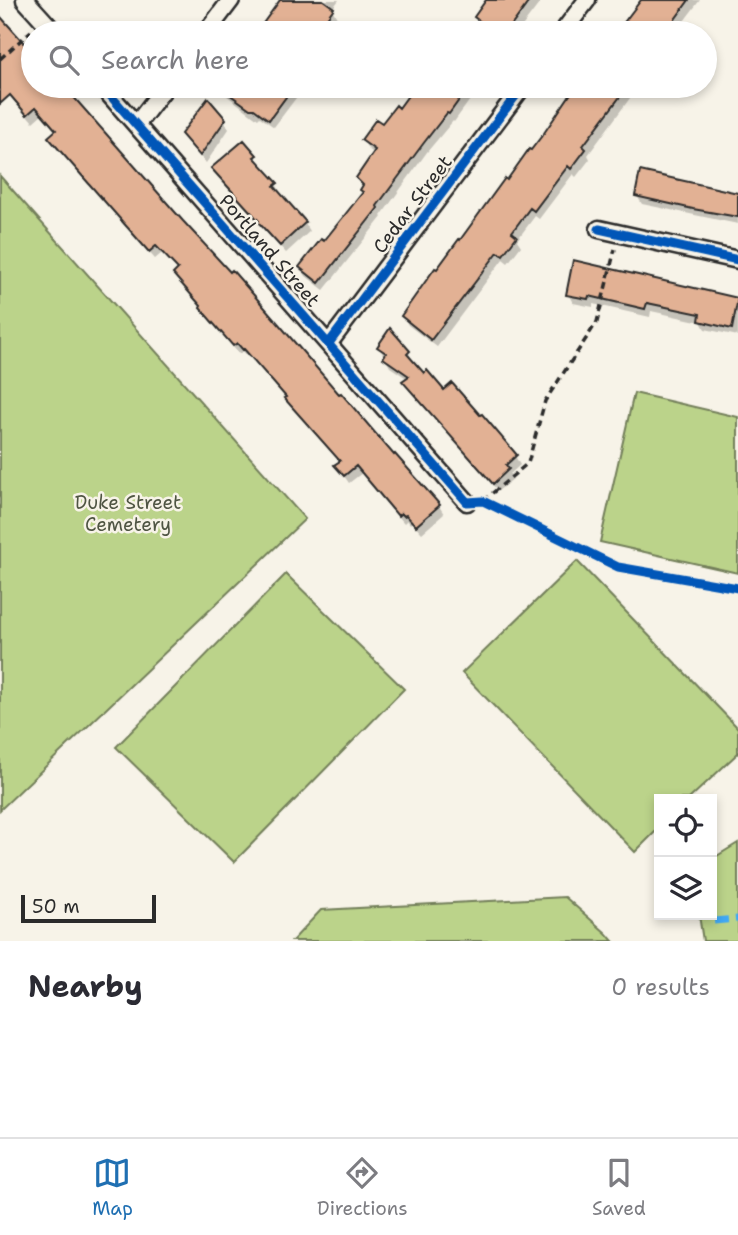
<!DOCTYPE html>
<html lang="en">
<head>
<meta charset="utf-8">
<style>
  :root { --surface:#fff; --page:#f7f7f7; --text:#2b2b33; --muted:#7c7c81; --line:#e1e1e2; --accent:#1f6fb2 }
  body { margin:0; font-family:"Shantell Sans",sans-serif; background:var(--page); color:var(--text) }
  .controls { position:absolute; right:21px; bottom:21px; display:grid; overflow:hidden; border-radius:0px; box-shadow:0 4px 10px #0003 }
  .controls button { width:63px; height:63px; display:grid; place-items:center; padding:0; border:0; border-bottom:2px solid var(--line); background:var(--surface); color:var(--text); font:35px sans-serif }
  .scale { position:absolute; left:21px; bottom:18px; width:135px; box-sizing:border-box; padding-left:7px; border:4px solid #2b2b2b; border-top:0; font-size:19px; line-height:24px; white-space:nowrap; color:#2b2b2b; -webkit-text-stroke:5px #f7f3e8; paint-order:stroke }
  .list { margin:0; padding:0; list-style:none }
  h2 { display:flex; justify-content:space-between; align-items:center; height:91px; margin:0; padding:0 28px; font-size:30px }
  h2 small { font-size:23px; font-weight:400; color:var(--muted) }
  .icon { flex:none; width:38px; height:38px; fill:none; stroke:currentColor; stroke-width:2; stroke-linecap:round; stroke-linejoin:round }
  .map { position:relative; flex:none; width:738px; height:941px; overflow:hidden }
  .search { position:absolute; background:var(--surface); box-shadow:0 4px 10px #0003; left:21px; right:21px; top:21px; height:77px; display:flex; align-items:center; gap:18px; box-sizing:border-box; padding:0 24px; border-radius:38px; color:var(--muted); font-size:26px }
  .sheet { height:196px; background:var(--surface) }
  nav { display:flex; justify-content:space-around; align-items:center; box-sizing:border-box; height:98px; border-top:2px solid var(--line); background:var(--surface); font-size:19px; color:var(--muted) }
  nav a { display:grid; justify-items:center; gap:4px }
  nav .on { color:var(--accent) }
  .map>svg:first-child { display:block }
  .green { fill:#bbd38a; stroke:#737f5a; stroke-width:2 }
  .shadow { fill:#0003 }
  .building { fill:#e2b194; stroke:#2b2b2b; stroke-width:2 }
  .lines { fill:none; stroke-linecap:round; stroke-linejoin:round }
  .street-casing { stroke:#2b2b2b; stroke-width:21 }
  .path { stroke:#2b2b2b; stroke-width:3.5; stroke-dasharray:7 5; stroke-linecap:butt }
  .street { stroke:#f7f3e8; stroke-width:16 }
  .quiet { stroke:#3fa9f5; stroke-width:7; stroke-dasharray:14 7; stroke-linecap:butt }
  .cycleway-casing { stroke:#f7f3e8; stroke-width:13 }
  .cycleway { stroke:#0057b8; stroke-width:9 }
  .labels { text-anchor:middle; stroke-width:5; stroke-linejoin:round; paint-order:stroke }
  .street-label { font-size:19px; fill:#2b2b2b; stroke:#f7f3e8 }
  .park-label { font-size:19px; fill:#4f5543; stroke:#f7f3e8 }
</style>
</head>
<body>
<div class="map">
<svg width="738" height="941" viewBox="0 0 738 941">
  <rect width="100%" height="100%" fill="#f7f3e8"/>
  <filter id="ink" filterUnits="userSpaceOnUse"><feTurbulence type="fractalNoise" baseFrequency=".0143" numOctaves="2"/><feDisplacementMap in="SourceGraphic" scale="14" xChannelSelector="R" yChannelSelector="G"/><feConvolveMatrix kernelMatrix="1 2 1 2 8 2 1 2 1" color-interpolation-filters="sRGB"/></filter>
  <g filter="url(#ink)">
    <path class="green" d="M 0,176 L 305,519 L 0,810 Z
      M 634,393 L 738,417 L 738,573 L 600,542 Z
      M 577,561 L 738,728 L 738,753 L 689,799 L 659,799 L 659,828 L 635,852 L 462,673 Z
      M 286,574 L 404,689 L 234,862 L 116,747 Z
      M 738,843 L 738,941 L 703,941 L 699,915 L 712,915 L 712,859 Z
      M 565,897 L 606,933 L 613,941 L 292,941 L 321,910 Z"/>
    <path class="shadow" d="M 285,0 L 339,0 L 332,9 L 337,18 L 327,33 L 259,33 L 282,1 Z
      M 494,0 L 542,0 L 517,33 L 477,33 L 482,27 L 476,17 Z
      M 644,0 L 700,0 L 675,33 L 618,33 Z
      M 0,19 L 33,55 L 33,86 L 61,86 L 439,506 L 444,514 L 422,533 L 412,522 L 410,524 L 407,520 L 404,523 L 362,473 L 349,483 L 337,466 L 341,462 L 291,407 L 287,398 L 250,357 L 249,358 L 243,351 L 239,354 L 207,317 L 202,308 L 180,283 L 175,274 L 179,271 L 162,253 L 155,259 L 55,146 L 51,137 L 57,132 L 42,114 L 33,122 L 10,96 L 1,80 Z
      M 221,86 L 308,86 L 301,95 L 299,94 L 274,127 L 260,117 L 258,119 L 226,95 Z
      M 420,86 L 480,86 L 454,122 L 453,121 L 427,152 L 381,216 L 382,217 L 324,290 L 306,276 L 301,268 L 324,244 L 364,193 L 363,186 L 358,178 L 375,154 L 368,149 L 363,140 L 383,126 L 405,106 Z
      M 578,86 L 636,86 L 632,92 L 633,94 L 588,155 L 590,159 L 576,177 L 573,174 L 539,219 L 535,216 L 517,240 L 521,246 L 508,263 L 503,259 L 437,347 L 408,325 L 403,316 L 531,152 Z
      M 224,120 L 229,129 L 206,163 L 188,143 L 183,135 Z
      M 255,156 L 276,184 L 281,193 L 279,194 L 305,223 L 310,231 L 286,253 L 218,177 L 213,168 Z
      M 738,194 L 738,224 L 642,204 L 637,196 Z
      M 575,262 L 738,299 L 738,336 L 705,329 L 701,322 L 651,311 L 650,317 L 593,304 L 593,307 L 573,303 L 568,294 Z
      M 379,347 L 408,352 L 413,360 L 412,363 L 515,456 L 520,465 L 510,474 L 513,479 L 498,491 L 410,390 L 405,382 L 408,379 L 390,367 Z"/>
    <path class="building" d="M 280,0 L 323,0 L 334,8 L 316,33 L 256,33 Z
      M 486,0 L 530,0 L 506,33 L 475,33 L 482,23 L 474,17 Z
      M 641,0 L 689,0 L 665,33 L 616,33 Z
      M 0,16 L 33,53 L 33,86 L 64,86 L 183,221 L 230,272 L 232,270 L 259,301 L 339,394 L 341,393 L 394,455 L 395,454 L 440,505 L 416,526 L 406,515 L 404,516 L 401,513 L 398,516 L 356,466 L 344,476 L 334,465 L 340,461 L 284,398 L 286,397 L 244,349 L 243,350 L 237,343 L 233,346 L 200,308 L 201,306 L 173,274 L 178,269 L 156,246 L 149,252 L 48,137 L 56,130 L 36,107 L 27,115 L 10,95 L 0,104 Z
      M 218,86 L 294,86 L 269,120 L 254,109 L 250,109 Z
      M 415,86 L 469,86 L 449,114 L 447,113 L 423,144 L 377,206 L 378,208 L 319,283 L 299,267 L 321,239 L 324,241 L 363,192 L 360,190 L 363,185 L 356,178 L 375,150 L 361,140 L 376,119 L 382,123 L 396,105 L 399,108 Z
      M 576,86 L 628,86 L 583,146 L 586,149 L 571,169 L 568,166 L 534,211 L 530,208 L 512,232 L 517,236 L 503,255 L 498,252 L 431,340 L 401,316 L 435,268 L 437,269 L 459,239 L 460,240 L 505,178 L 507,180 L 529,149 L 531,150 L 544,133 Z
      M 208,98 L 226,119 L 200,156 L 181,134 Z
      M 244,140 L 257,155 L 254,157 L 278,183 L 274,186 L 306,222 L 280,246 L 258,222 L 259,221 L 211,168 Z
      M 640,171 L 738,193 L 738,217 L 693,209 L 635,196 Z
      M 573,260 L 738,298 L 732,329 L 699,321 L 700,314 L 647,303 L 645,309 L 589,296 L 588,299 L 566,295 Z
      M 390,328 L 410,351 L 407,354 L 424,373 L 427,370 L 444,390 L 452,383 L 480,415 L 482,414 L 517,455 L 506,465 L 509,469 L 493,484 L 402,381 L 409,376 L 383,358 L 386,353 L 377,347 Z"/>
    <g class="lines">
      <g class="street-casing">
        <path id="street" d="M 25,0 L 55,33
          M 206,33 L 231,0
          M 562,33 L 587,0
          M 102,86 L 467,502
          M 136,125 L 166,86
          M 599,229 L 738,260
          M 329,343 L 523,86"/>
      </g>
      <path class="path" d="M 0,59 L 31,31
        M 483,501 L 528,463 L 545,401 L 597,322 L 615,249
        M 483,501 L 618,567 L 738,588"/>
      <use href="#street" class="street"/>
      <path class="quiet" d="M 714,921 L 738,919"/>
      <g class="cycleway-casing">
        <path id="cycleway" d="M 102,86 L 467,502 L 483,501 L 618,567 L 738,588
          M 599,229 L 738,260
          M 329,343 L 523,86"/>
      </g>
      <use href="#cycleway" class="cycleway"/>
    </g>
  </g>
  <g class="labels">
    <g class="street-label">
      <text transform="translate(412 204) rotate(-53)" y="7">Cedar Street</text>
      <text transform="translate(270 250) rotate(49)" y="7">Portland Street</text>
    </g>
    <g class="park-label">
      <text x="128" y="509">Duke Street<tspan x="128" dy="22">Cemetery</tspan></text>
    </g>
  </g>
</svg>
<div class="controls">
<button><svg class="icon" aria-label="locate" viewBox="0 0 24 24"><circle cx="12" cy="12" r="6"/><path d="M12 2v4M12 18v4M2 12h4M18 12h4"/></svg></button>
<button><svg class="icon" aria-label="layers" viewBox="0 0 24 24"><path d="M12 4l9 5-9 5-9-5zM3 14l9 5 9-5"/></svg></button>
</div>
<div class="scale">50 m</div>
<div class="search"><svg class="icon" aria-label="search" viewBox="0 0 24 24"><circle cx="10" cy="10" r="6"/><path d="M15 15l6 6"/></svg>Search here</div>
</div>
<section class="sheet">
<h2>Nearby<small>0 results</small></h2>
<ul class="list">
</ul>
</section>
<nav>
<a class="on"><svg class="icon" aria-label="map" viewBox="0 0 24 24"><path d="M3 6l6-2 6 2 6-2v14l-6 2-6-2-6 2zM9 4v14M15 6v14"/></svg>Map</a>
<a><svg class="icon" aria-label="directions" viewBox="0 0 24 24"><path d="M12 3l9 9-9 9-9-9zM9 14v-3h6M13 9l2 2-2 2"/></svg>Directions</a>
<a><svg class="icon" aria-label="saved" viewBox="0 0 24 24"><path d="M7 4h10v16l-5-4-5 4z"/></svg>Saved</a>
</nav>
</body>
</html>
